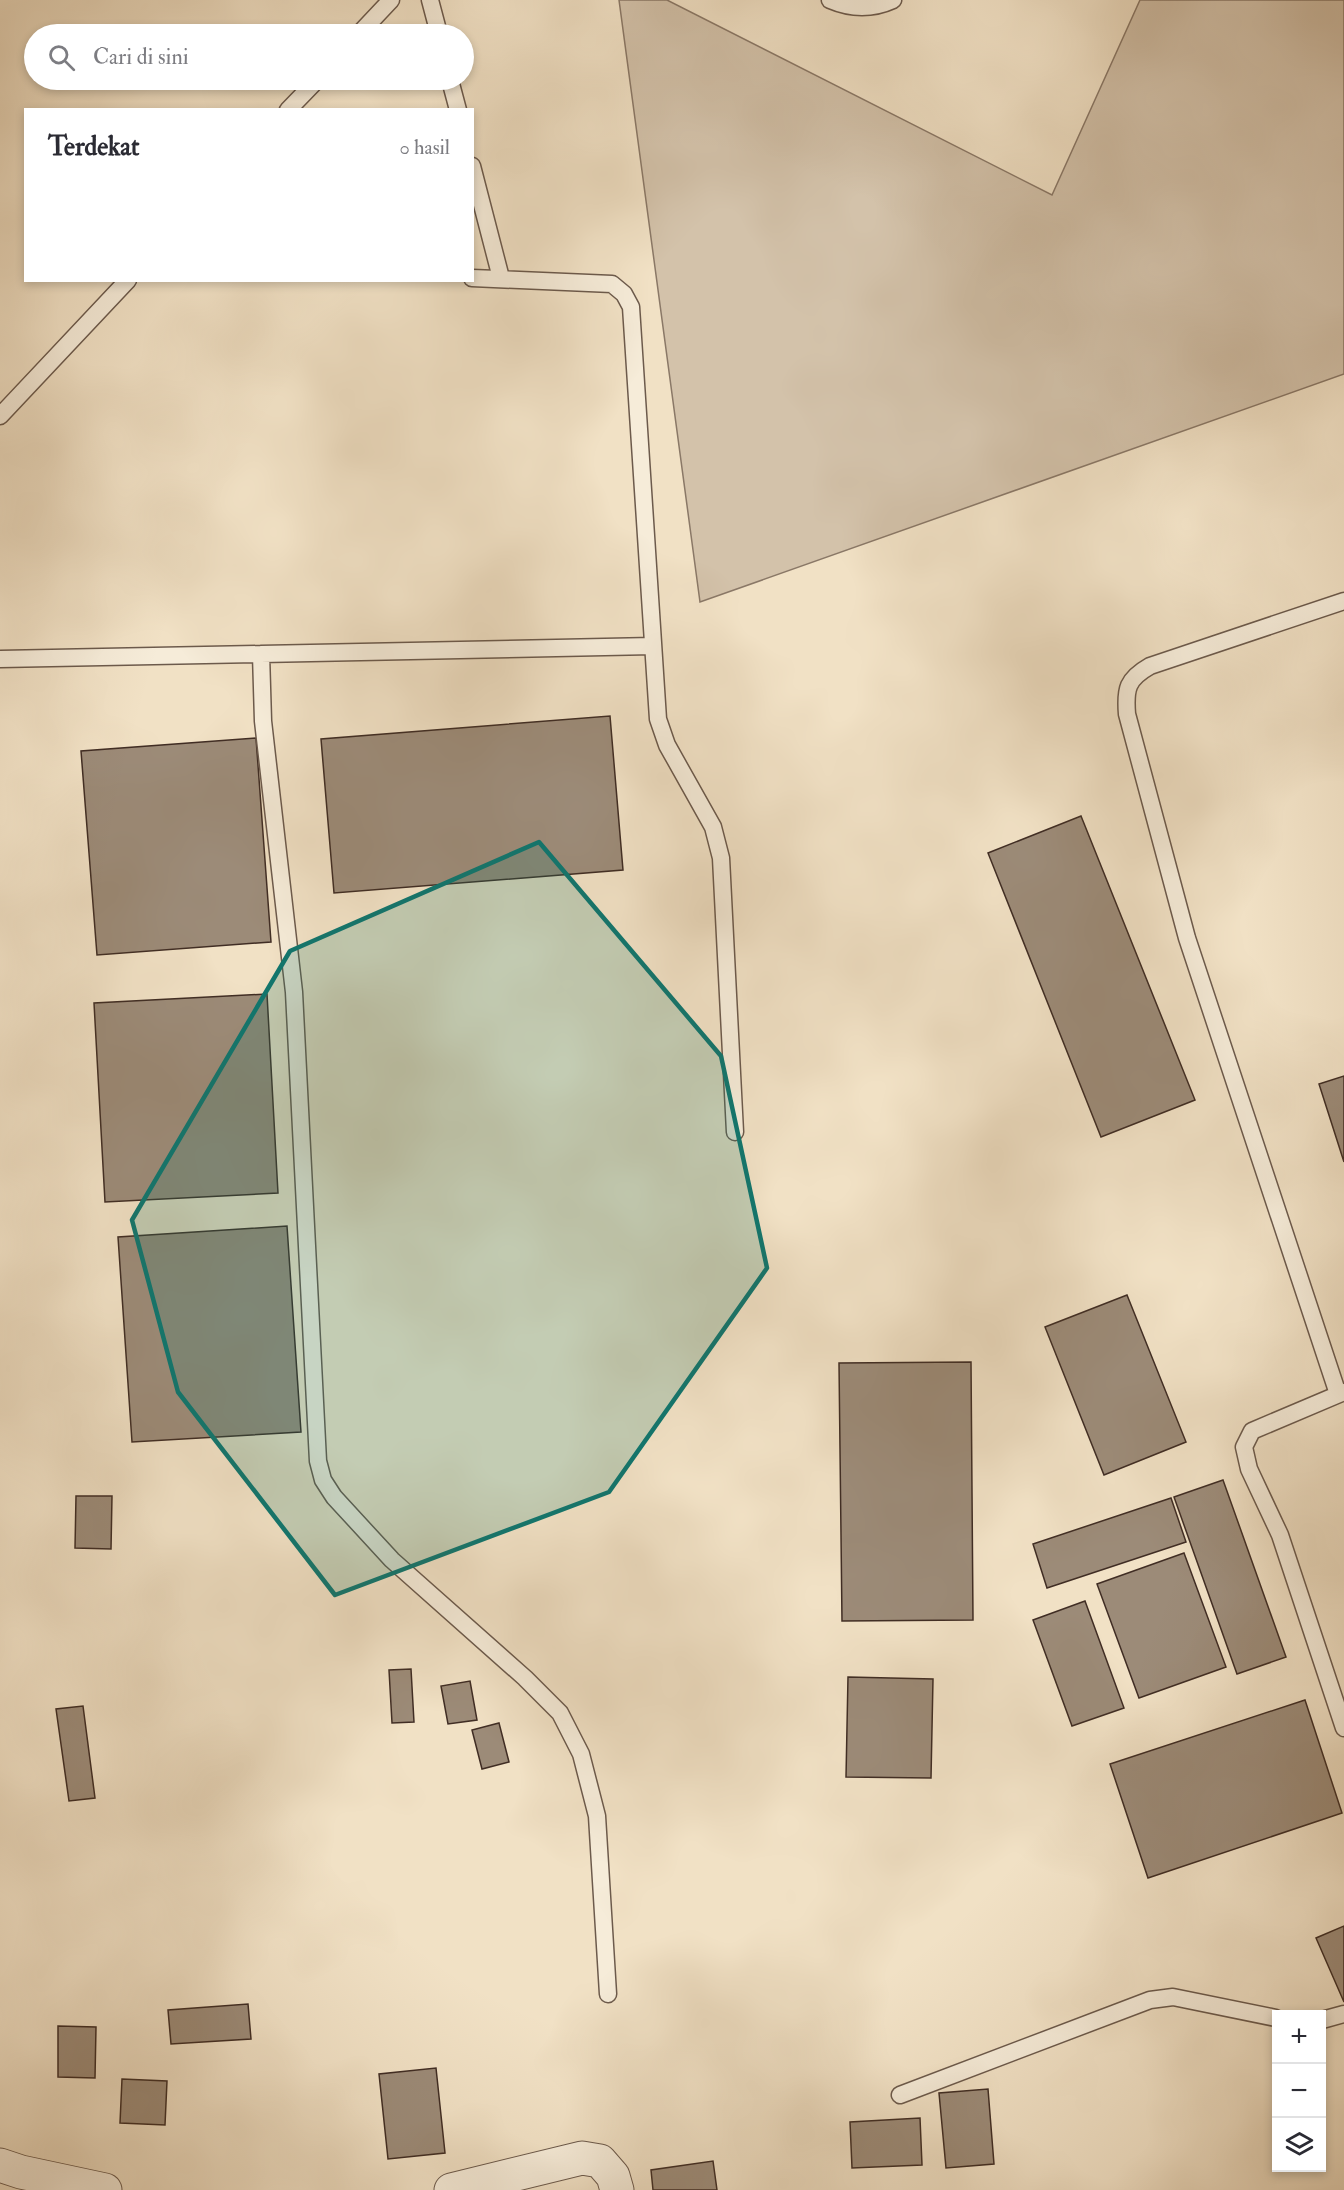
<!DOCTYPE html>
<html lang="id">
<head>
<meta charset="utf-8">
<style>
  :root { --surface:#fff; --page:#f7f7f7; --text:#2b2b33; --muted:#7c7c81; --line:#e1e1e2 }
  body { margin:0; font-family:"IM FELL Double Pica",serif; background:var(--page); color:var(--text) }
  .controls { position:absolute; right:18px; bottom:18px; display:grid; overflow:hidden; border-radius:0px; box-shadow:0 3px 9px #0003 }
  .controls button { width:54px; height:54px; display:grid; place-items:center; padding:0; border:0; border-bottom:2px solid var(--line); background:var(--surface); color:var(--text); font:30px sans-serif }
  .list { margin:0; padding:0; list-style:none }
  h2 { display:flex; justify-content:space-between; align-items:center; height:78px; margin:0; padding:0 24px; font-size:26px }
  h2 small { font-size:20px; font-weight:400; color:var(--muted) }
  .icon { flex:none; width:33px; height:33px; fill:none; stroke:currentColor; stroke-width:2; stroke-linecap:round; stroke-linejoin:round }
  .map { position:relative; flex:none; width:1344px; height:2190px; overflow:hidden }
  .search { position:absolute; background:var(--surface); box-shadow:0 3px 9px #0003; left:24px; top:24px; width:450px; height:66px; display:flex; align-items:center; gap:15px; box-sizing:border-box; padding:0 21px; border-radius:33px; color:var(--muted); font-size:22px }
  .panel { position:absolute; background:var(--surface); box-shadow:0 3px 9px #0003; left:24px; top:108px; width:450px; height:174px; border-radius:0px }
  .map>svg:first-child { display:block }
  .green { fill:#d3c2aa; stroke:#8a7867; stroke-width:1.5 }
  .building { fill:#9c8b78; stroke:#402d24; stroke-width:1.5 }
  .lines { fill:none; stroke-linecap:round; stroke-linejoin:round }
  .lane-casing { stroke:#6c5a4c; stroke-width:19 }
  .street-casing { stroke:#6c5a4c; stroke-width:35 }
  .lane { stroke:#f6ecd9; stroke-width:16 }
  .street { stroke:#f6ecd9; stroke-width:33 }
  .marked { fill:#0f766e; fill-opacity:0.2; stroke:#0f766e; stroke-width:4.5; stroke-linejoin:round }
</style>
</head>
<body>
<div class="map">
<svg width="1344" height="2190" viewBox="0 0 1344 2190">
  <rect width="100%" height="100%" fill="#f1e1c5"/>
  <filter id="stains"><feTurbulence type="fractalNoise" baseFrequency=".00333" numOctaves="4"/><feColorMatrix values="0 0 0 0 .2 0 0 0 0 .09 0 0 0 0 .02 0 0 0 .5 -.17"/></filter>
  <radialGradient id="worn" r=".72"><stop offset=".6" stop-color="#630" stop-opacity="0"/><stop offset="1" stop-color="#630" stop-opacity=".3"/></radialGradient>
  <path class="green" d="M 619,0 L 667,0 L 1052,195 L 1140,0 L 1344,0 L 1344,374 L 700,602 Z"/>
  <path class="building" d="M 610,716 L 623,870 L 334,893 L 321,739 Z
    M 256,738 L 271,942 L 97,955 L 81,751 Z
    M 1081,816 L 1195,1100 L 1101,1137 L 988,853 Z
    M 267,994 L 278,1193 L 105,1202 L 94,1003 Z
    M 1344,1076 L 1344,1162 L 1319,1084 Z
    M 287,1226 L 301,1432 L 132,1442 L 118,1237 Z
    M 1127,1295 L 1186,1442 L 1104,1475 L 1045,1327 Z
    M 971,1362 L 973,1620 L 842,1621 L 839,1363 Z
    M 1223,1480 L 1286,1657 L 1237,1674 L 1174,1497 Z
    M 76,1496 L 112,1496 L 111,1549 L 75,1548 Z
    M 1171,1498 L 1186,1542 L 1047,1588 L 1033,1544 Z
    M 1184,1553 L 1226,1667 L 1139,1698 L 1097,1584 Z
    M 1085,1601 L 1124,1708 L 1072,1726 L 1033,1620 Z
    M 411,1669 L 414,1722 L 392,1723 L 389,1670 Z
    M 848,1677 L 933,1679 L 931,1778 L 846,1777 Z
    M 470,1681 L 477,1720 L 448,1724 L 441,1686 Z
    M 1305,1700 L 1342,1813 L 1148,1878 L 1110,1764 Z
    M 83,1706 L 95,1798 L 69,1801 L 56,1709 Z
    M 499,1723 L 509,1762 L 482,1769 L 472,1730 Z
    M 1344,1926 L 1344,2002 L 1316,1938 Z
    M 248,2004 L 251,2039 L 171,2044 L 168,2010 Z
    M 58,2026 L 96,2027 L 95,2078 L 58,2077 Z
    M 436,2068 L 445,2153 L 388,2159 L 379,2074 Z
    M 122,2079 L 167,2081 L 165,2125 L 120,2123 Z
    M 988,2089 L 994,2164 L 946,2168 L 939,2093 Z
    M 920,2118 L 922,2165 L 852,2168 L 850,2122 Z
    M 713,2161 L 717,2190 L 653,2190 L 651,2170 Z"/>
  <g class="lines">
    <g class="lane-casing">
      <path id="lane" d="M 430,0 L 439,34
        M 830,0 C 851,9 871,10 893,0
        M 359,34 L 391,0
        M 450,80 L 458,110
        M 288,110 L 317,80
        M 472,166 L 501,278
        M 472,278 L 612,284 L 624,294 L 631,307 L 658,719 L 667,745 L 713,827 L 721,858 L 735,1132
        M 0,416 L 128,280
        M 261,654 L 653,646
        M 0,659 L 261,654 L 263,721 L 294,992 L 318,1461 L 323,1480 L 334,1497 L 392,1560 L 525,1678 L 560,1713 L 581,1754 L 597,1816 L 608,1994
        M 1344,1392 L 1252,1431 L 1244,1447 L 1249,1469 L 1280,1535 L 1344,1728
        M 1338,1394 L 1187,938 L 1127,714 C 1125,689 1127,679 1150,666 L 1344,601
        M 1322,2020 L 1344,2014
        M 900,2095 L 1150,2000 L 1173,1997 L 1276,2018"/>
    </g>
    <g class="street-casing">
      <path id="street" d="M 0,2165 L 21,2172 L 105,2190
        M 451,2190 L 582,2158 L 600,2161 L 613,2176 L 617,2190"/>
    </g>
    <use href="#lane" class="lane"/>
    <use href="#street" class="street"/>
  </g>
  <path class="marked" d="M 539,842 L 721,1056 L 767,1268 L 609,1492 L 335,1595 L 178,1392 L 132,1220 L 290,951 Z"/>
  <rect width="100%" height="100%" filter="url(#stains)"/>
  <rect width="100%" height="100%" fill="url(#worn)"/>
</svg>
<div class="controls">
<button>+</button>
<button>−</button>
<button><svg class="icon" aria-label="layers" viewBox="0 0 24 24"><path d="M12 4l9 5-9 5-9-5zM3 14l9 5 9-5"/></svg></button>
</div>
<div class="search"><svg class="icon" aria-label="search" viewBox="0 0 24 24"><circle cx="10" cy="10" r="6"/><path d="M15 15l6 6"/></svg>Cari di sini</div>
<section class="panel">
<h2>Terdekat<small>0 hasil</small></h2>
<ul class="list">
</ul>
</section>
</div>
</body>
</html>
